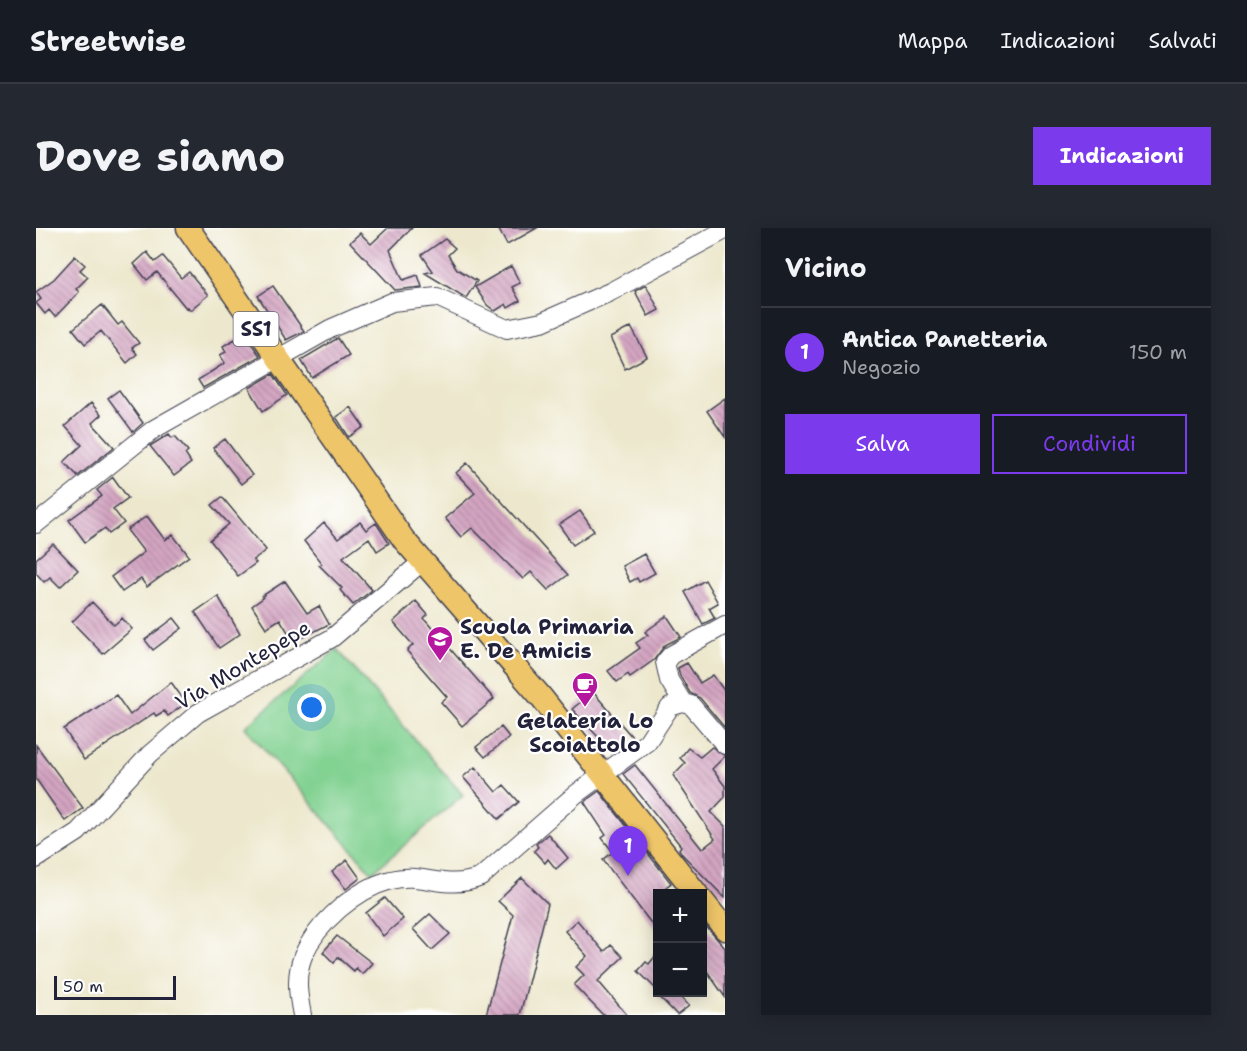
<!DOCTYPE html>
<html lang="it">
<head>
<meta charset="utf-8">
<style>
  :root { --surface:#171b24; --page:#242831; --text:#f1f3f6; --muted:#9ea1a6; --line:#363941; --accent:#7c3aed }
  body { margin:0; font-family:"Shantell Sans",sans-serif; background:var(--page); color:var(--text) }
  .controls { position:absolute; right:18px; bottom:18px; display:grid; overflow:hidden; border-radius:0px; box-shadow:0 3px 15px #0003 }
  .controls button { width:54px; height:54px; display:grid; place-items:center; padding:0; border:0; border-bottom:2px solid var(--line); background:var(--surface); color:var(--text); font:30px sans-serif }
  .scale { position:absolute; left:18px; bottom:15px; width:122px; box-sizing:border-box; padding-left:6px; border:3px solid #22223b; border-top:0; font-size:16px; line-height:21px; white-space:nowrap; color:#22223b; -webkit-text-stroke:4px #fff; paint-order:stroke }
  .you { position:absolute; left:276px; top:480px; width:21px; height:21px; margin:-15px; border:4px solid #fff; border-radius:50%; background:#1a73e8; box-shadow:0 0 0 9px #1a73e833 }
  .badge { display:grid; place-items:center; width:39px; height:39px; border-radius:50%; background:var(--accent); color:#fff; font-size:20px; font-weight:700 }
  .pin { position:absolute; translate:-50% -50px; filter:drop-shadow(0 2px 3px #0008) }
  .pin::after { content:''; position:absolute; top:32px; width:21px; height:18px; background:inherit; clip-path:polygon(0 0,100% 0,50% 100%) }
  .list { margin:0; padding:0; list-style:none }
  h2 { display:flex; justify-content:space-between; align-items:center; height:78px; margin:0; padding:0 24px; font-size:26px }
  h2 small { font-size:20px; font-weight:400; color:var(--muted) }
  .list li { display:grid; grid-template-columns:39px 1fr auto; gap:18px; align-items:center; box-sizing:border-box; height:90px; padding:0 24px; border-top:2px solid var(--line) }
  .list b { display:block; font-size:22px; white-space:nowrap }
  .list p { margin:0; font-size:20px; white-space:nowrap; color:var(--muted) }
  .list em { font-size:20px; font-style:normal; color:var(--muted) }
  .actions { display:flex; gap:12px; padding:18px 24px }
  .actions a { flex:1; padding:14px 0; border:2px solid var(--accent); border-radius:0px; text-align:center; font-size:21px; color:var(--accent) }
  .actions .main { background:var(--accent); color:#fff }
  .map { position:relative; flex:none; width:689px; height:787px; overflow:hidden; border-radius:0px }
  header { display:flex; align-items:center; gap:36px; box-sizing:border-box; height:84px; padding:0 30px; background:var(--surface); border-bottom:2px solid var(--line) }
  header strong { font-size:28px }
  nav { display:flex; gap:33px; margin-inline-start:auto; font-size:21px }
  .intro { display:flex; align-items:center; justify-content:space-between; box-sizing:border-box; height:144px; padding:0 36px }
  h1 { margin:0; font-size:42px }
  .button { padding:15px 27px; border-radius:0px; background:var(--accent); color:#fff; font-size:21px; font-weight:700 }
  main { display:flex; gap:36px; padding:0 36px }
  aside { flex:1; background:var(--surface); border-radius:0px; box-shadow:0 3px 15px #0003 }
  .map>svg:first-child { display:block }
  .grass { fill:#82d292; stroke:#527a66; stroke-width:1.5 }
  .building { fill:url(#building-back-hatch) }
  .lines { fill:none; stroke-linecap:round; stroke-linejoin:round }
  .minor-casing { stroke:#404051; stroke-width:20 }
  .major-casing { stroke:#404051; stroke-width:25 }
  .minor { stroke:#fff; stroke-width:18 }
  .major { stroke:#eec569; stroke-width:22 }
  .labels { text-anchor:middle; stroke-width:4.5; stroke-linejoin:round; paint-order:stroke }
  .shield { fill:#fff; stroke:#646476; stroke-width:1.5 }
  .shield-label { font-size:20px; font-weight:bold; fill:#22223b }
  .poi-label { font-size:21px; font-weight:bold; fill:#22223b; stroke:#fff; text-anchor:start }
  .street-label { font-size:21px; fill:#22223b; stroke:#fff }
</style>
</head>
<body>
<header>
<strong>Streetwise</strong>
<nav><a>Mappa</a><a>Indicazioni</a><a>Salvati</a></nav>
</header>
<div class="intro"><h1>Dove siamo</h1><a class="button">Indicazioni</a></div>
<main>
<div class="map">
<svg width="689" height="787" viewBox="0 0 689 787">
  <defs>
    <pattern id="building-back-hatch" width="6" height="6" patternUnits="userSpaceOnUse" patternTransform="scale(1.5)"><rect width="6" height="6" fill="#d4a5c2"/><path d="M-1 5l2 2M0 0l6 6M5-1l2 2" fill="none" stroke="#ac869f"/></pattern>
  </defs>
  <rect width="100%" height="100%" fill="#fff"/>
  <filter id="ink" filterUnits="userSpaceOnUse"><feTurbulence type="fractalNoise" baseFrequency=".0167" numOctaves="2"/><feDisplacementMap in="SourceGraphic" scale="12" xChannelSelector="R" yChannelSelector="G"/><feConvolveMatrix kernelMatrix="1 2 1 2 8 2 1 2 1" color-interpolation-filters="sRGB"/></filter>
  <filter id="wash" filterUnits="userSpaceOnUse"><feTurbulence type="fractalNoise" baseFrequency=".008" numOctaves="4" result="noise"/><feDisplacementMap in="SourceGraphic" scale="24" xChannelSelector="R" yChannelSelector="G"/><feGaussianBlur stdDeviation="1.35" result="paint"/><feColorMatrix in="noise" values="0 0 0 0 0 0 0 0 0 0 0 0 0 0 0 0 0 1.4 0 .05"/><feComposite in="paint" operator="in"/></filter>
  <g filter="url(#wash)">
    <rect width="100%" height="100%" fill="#ede8cd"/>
    <path class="grass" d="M 301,421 L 427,567 L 336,645 L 209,499 Z"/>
    <g id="blocks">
      <path class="building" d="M 352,0 L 376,0 L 354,22 L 367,52 L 382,47 L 386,59 L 359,62 L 314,14 L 324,5 L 335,16 Z
        M 462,0 L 501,0 L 471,17 Z
        M 409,11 L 419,20 L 412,27 L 421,41 L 441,53 L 430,70 L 389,45 L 397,43 L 386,27 Z
        M 111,24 L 119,34 L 127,28 L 145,50 L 153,44 L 172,67 L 154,82 L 152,79 L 150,80 L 121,44 L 111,52 L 98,36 Z
        M 39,28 L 49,37 L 44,42 L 52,49 L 40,61 L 43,64 L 19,89 L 13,82 L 9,86 L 0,75 L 5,71 L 0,64 L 18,51 Z
        M 475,38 L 484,55 L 476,59 L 484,73 L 472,80 L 470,76 L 459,83 L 451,77 L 439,59 Z
        M 610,57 L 623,82 L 612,88 L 599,63 Z
        M 237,58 L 268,103 L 250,112 L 222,68 Z
        M 66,77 L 82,97 L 86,94 L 103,115 L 96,120 L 101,126 L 91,135 L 65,103 L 49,116 L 37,101 Z
        M 595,99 L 611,129 L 589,141 L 574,110 Z
        M 211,109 L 224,128 L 167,160 L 162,152 L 189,135 L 184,127 L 190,124 L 187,118 L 199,111 L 202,115 Z
        M 302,110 L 313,127 L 276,150 L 265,132 Z
        M 237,146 L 251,167 L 227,183 L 213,160 Z
        M 83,162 L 107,195 L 97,204 L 72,170 Z
        M 689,170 L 689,209 L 671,183 Z
        M 55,175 L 65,187 L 56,195 L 78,219 L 42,248 L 28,234 L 46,217 L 29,198 Z
        M 314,179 L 328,199 L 313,209 L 300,189 Z
        M 133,206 L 136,210 L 139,208 L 152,223 L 149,226 L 155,235 L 138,248 L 114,218 Z
        M 189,211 L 216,247 L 205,256 L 177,220 Z
        M 431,235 L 532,347 L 512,362 L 495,344 L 487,351 L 436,300 L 425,309 L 409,290 L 439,265 L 420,245 Z
        M 77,249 L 92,270 L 77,281 L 88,295 L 73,306 L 69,300 L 49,314 L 33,292 L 66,268 L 61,262 Z
        M 186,269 L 230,322 L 217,332 L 220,335 L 202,348 L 174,312 L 193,296 L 176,277 Z
        M 544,283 L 558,303 L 537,317 L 523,297 Z
        M 111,288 L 129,312 L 137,307 L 153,328 L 111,359 L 105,351 L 86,364 L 75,349 L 108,324 L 91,302 Z
        M 324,294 L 330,302 L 340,295 L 353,315 L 341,323 L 333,310 L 307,329 L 336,362 L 317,377 L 304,362 L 306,360 L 283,337 L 286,336 L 268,313 L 288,295 L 302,311 Z
        M 17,316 L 42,342 L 24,359 L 14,349 L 8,354 L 0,345 L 0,331 Z
        M 608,326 L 619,345 L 603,354 L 601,350 L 594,354 L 586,338 Z
        M 669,352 L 682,375 L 673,380 L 679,390 L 667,396 L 649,364 Z
        M 249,353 L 271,385 L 283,378 L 293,396 L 258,414 L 244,391 L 230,400 L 216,378 L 227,370 L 226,368 Z
        M 182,368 L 204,406 L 183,420 L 159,384 Z
        M 380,373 L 392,387 L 388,391 L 458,471 L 426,498 L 405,474 L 411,469 L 371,423 L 377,417 L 357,394 Z
        M 56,374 L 78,397 L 86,390 L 96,401 L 67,426 L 36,394 Z
        M 631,388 L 645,409 L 629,417 L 618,432 L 594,449 L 592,446 L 581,454 L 572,443 L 604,420 L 600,415 L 612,407 L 609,404 Z
        M 138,390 L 146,400 L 117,422 L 109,412 Z
        M 651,435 L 664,455 L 677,447 L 689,464 L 689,500 L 664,470 L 654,465 L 644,448 L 642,440 Z
        M 135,454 L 150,475 L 132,488 L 128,483 L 120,488 L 118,485 L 48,532 L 28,501 L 80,467 L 94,487 Z
        M 557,464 L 597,510 L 577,525 L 536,481 Z
        M 465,499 L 473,509 L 449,529 L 440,519 Z
        M 0,517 L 47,580 L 29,593 L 0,551 Z
        M 676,519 L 689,528 L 676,541 L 689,558 L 689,569 L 675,584 L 689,598 L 689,670 L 646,626 L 643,621 L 645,618 L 587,546 L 599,537 L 666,621 L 679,611 L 637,547 L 649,535 L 644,530 L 652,520 L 664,529 Z
        M 439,539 L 460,564 L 468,557 L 483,574 L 463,591 L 427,549 Z
        M 563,563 L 635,655 L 621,666 L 621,703 L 567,632 L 577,624 L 566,610 L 570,607 L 548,574 Z
        M 512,606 L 532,630 L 520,641 L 512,631 L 509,635 L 498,623 L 502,619 L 500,616 Z
        M 311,632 L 324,650 L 310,661 L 296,644 Z
        M 486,650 L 512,676 L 484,787 L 450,787 L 477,687 L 462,673 Z
        M 349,670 L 367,691 L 347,708 L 330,685 Z
        M 394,686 L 414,706 L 396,722 L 377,701 Z
        M 541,692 L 568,724 L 575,717 L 587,729 L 562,753 L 591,787 L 567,787 L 538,757 L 548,747 L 540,739 L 551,728 L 529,703 Z
        M 666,694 L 689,720 L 689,769 L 666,736 Z
        M 301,708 L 336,735 L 326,746 L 320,740 L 318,743 L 302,729 L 298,735 L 287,724 Z
        M 621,726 L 621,762 L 602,743 L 610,734 L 613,736 Z
        M 620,765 L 640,765 L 653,778 L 641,787 Z"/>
    </g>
  </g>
  <g filter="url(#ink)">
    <use href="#blocks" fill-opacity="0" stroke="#404051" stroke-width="1.5"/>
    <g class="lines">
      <g class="minor-casing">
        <path id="minor" d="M 0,296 L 118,201 L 294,101 L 356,74 L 401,69 L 471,101 L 506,94 L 574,64 L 689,2
          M 647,475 L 633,452 L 629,434 L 635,427 L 689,397
          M 647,475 L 655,477 L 689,517
          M 0,631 L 42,604 L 114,526 L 162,485 L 296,410 L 387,333
          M 266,787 C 262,767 259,748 267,728 C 281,695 320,661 355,652 C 386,643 409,664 445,649 L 540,566 L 611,514 L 634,479 L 647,475"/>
      </g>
      <g class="major-casing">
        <path id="major" d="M 152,0 L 368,312 L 506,470 L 661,666
          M 666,672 L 689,701"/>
      </g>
      <use href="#minor" class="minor"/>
      <use href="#major" class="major"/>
    </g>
  </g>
  <defs>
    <g id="school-pin" transform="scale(1.35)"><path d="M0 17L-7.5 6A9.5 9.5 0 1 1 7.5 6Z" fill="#b5179e" stroke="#fff"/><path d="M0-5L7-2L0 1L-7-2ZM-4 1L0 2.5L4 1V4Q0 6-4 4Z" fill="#fff"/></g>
    <g id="cafe-pin" transform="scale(1.35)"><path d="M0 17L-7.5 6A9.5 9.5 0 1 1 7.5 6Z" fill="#b5179e" stroke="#fff"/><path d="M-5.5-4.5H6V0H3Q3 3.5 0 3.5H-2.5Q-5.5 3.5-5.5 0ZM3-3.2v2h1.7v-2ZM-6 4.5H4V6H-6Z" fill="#fff"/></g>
  </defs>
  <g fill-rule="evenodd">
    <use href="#school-pin" x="404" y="411"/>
    <use href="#cafe-pin" x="549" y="457"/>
  </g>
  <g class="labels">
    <rect class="shield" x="197.5" y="84" width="45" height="34" rx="4.5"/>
    <g class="shield-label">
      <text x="220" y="108">SS1</text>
    </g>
    <g class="poi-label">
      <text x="424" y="406">Scuola Primaria<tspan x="424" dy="24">E. De Amicis</tspan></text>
      <text x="549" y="500" text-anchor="middle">Gelateria Lo<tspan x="549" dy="24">Scoiattolo</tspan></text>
    </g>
    <g class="street-label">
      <text transform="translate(207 437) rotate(-31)" y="7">Via Montepepe</text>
    </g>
  </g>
</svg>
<div class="controls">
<button>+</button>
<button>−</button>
</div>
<div class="scale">50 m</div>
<div class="you"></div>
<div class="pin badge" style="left:592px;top:648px">1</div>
</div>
<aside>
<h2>Vicino<small></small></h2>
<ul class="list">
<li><span class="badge">1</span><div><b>Antica Panetteria</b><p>Negozio</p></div><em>150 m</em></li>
</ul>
<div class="actions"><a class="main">Salva</a><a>Condividi</a></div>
</aside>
</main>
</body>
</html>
